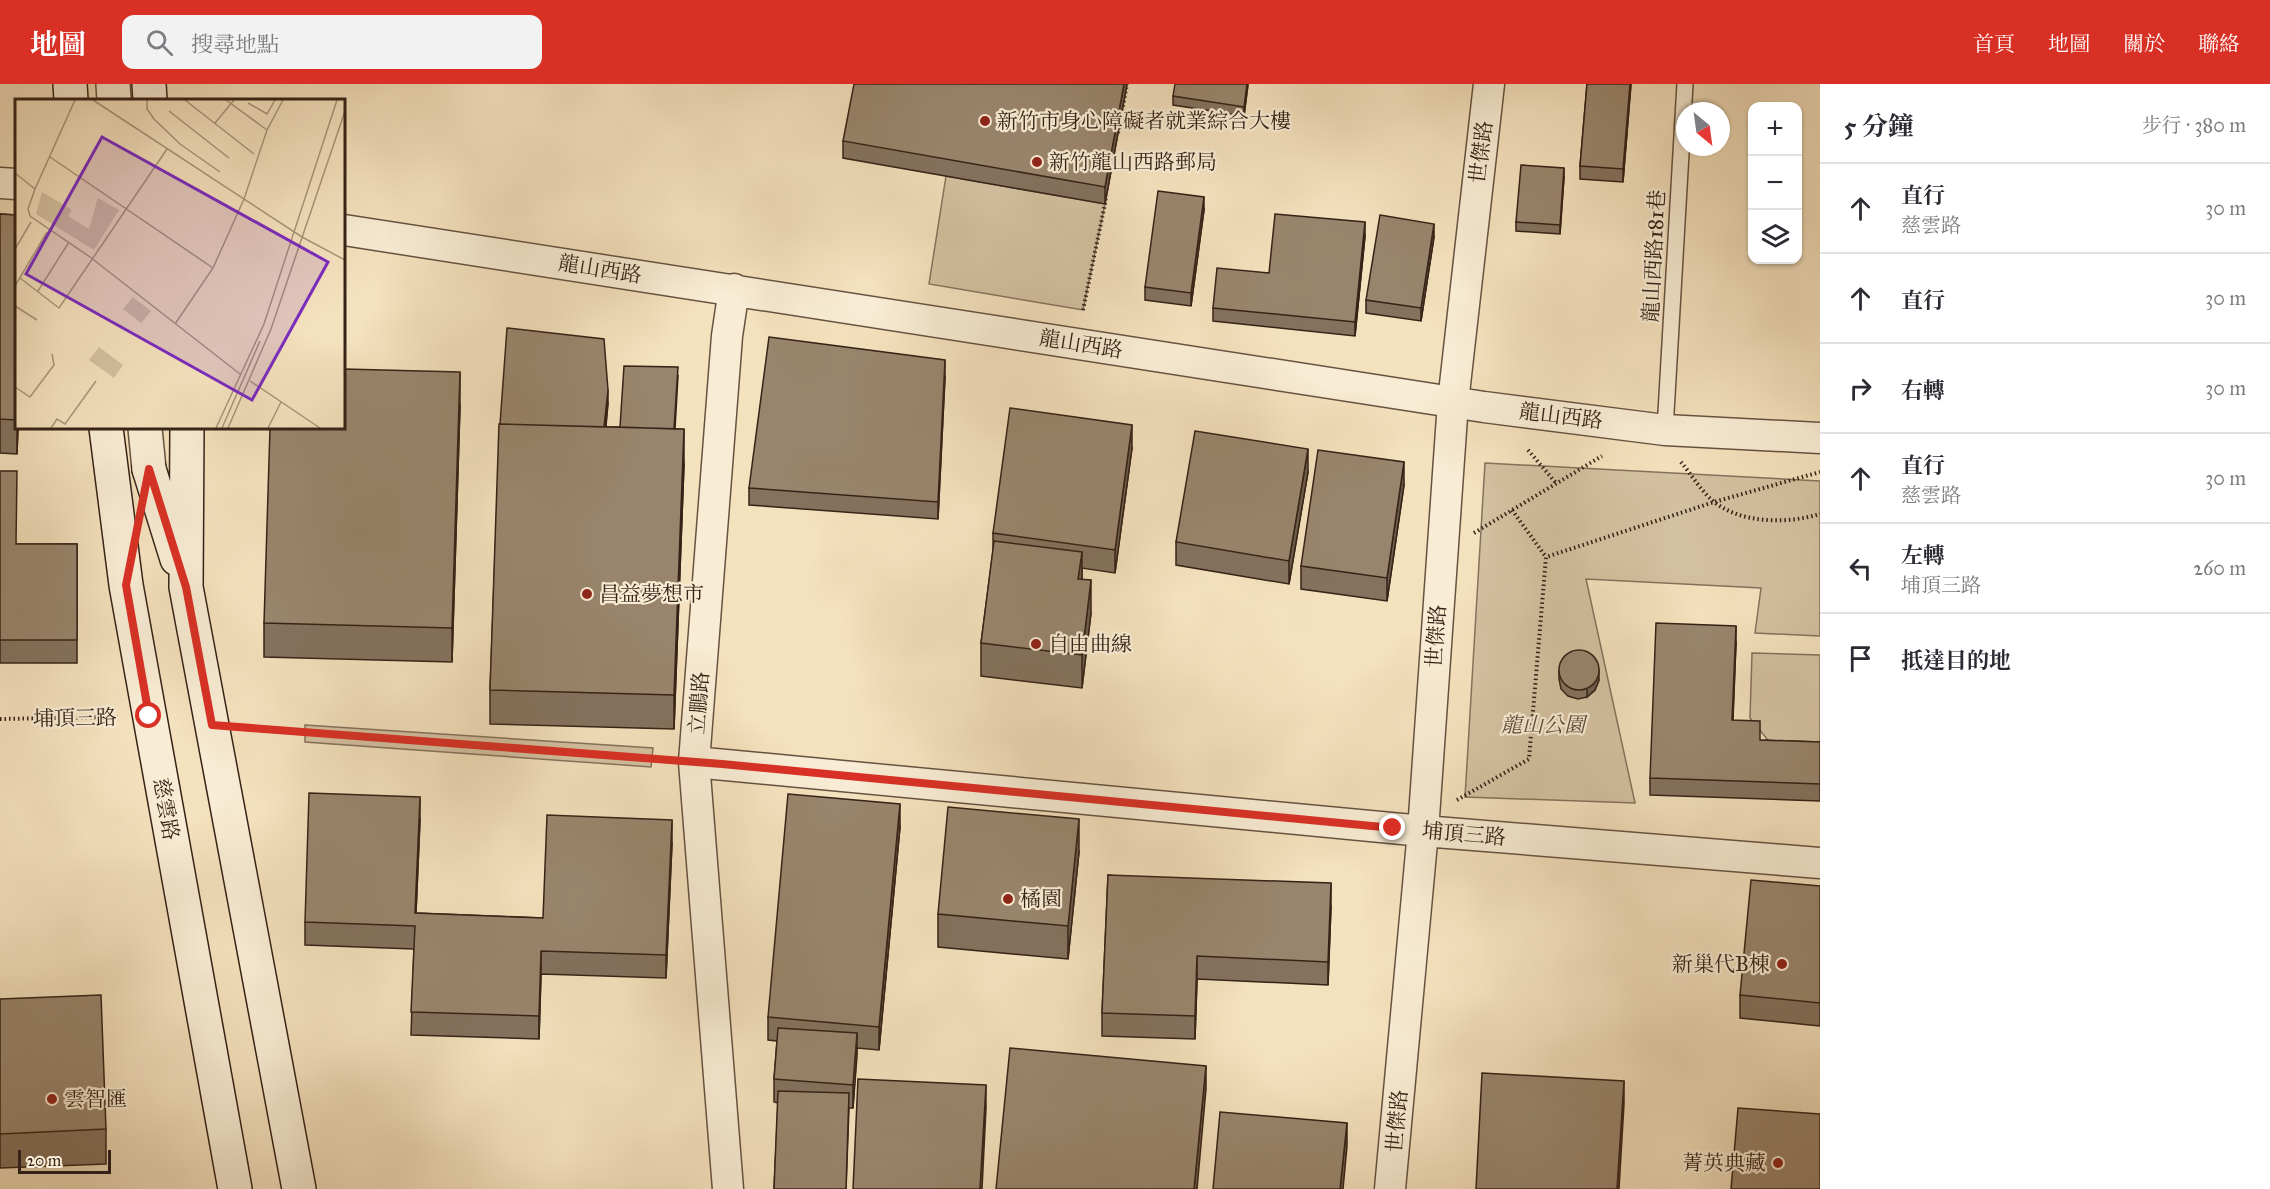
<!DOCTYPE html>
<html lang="zh-TW">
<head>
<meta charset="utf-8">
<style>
  :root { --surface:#fff; --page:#f2f2f3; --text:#2b2b33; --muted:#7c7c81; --line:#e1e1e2; --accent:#d93025 }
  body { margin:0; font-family:"IM FELL Great Primer","Noto Serif TC",serif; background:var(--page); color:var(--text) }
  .controls { position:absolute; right:18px; top:18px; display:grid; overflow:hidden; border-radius:12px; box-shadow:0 2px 4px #0004 }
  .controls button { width:54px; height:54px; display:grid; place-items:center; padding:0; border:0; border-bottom:2px solid var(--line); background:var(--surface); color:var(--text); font:30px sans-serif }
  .compass { position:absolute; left:1676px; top:18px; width:54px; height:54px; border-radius:50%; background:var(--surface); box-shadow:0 2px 4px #0004; rotate:151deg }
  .scale { position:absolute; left:18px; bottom:15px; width:93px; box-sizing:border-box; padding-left:6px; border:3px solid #362217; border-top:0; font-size:16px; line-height:21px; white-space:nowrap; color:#362217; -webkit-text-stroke:4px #f8ecd4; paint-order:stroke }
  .stop { position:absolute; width:18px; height:18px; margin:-14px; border:4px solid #d93025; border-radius:50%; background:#fff }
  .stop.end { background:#d93025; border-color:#fff; box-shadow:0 2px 6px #0008 }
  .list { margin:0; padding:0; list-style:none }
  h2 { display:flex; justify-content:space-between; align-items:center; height:78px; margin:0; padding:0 24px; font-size:26px }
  h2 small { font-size:20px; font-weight:400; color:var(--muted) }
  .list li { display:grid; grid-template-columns:39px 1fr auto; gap:18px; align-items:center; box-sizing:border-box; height:90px; padding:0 24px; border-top:2px solid var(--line) }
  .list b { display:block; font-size:22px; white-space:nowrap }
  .list p { margin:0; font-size:20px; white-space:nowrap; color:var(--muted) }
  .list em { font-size:20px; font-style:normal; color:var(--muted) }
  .icon { flex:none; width:33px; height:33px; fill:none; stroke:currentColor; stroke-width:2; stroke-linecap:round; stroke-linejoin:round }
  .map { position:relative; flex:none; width:1820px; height:1105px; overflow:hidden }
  header { display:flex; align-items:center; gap:36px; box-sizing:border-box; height:84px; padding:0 30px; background:var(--accent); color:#fff }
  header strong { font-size:28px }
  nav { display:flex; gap:33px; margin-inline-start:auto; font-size:21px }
  .search { width:420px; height:54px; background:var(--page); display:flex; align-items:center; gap:15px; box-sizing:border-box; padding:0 21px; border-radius:12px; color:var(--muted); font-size:22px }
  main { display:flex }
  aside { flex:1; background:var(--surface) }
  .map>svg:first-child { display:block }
  .green { fill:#d4c1a1; stroke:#85725c; stroke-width:1.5 }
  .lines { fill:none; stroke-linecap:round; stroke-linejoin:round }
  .service-casing { stroke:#665240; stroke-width:18 }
  .minor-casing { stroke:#665240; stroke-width:33 }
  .tertiary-casing { stroke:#665240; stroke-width:36 }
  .secondary-casing { stroke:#362217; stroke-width:36 }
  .path { stroke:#362217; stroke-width:4; stroke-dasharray:1.5 3; stroke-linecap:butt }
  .service { stroke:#f8ecd4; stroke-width:15 }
  .minor { stroke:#f8ecd4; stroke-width:30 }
  .tertiary { stroke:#f8ecd4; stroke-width:33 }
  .secondary { stroke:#f8ecd4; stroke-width:33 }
  .wall { fill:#84725e; stroke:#362217; stroke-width:1.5 }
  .shaded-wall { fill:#6b5d4c; stroke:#362217; stroke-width:1.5 }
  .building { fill:#99856d; stroke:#362217; stroke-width:1.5 }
  .route { stroke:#d93025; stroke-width:8 }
  .poi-dot { fill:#8f2418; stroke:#f8ecd4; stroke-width:2 }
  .labels { text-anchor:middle; stroke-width:4.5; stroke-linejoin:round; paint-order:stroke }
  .poi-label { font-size:21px; fill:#362217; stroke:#f8ecd4; text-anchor:start }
  .street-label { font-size:21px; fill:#362217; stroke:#f8ecd4 }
  .park-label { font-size:21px; font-style:italic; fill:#5e4a3a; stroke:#f8ecd4 }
  .inset-road { fill:none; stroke:#a8957b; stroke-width:1.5 }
  .view { fill:#7b2cbf; fill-opacity:0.15; stroke:#7b2cbf; stroke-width:3 }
  .inset-edge { fill:none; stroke:#362217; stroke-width:3 }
</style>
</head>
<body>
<header>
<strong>地圖</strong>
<div class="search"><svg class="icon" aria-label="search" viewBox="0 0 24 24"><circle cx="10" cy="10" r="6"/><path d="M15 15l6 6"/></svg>搜尋地點</div>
<nav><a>首頁</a><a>地圖</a><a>關於</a><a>聯絡</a></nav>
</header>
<main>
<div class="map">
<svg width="1820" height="1105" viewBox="0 0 1820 1105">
  <rect width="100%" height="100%" fill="#f4e1bd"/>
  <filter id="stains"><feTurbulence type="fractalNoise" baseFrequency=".00333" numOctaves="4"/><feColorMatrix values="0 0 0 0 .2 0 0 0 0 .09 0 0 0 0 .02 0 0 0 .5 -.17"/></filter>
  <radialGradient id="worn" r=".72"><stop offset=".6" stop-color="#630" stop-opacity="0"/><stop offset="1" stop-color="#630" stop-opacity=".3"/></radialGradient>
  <path class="green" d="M 946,92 L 1105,120 L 1083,226 L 929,200 Z
    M 1485,379 L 1820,397 L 1820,552 L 1755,549 L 1761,504 L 1586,495 L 1635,719 L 1465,713 Z
    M 1752,569 L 1820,571 L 1820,661 L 1771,660 L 1750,634 Z
    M 305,641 L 653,664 L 651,683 L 305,658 Z"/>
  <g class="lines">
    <g class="service-casing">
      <path id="service" d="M 1665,346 L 1685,0"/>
    </g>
    <g class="minor-casing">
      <path id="minor" d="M 0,99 L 16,100
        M 344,146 L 1484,323 L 1665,346 L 1820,354
        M 694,678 L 1423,747 L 1820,779
        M 728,1105 L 694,678 L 727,252 L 734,205
        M 1390,1105 L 1423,747 L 1453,318 L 1489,0"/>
    </g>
    <g class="tertiary-casing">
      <path id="tertiary" d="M 113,0 L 114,16
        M 145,344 L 149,385"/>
    </g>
    <g class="secondary-casing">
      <path id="secondary" d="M 70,0 L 71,16
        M 149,0 L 150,16
        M 106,344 L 126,501 L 235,1105
        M 187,344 L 186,503 L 299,1105
        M 149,385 L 177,475"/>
    </g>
    <path class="path" d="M 1118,49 L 1127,0
      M 1083,226 L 1106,115
      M 1528,366 L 1556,399
      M 1681,378 C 1691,390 1701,407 1713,417 C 1741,440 1787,440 1820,430
      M 1512,426 L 1546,473
      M 1474,449 L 1602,372
      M 0,635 L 118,633
      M 246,644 L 663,675
      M 1457,716 L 1529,675 L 1546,473 L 1714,418 L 1820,388"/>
    <use href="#service" class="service"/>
    <use href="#minor" class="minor"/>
    <use href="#tertiary" class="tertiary"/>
    <use href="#secondary" class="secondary"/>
  </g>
  <path class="wall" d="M 1127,0 L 1105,120 L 843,74 L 843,57 Z
    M 1248,0 L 1244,32 L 1173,21 L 1173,12 Z
    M 1587,0 L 1631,0 L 1623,98 L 1580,95 L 1580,82 Z
    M 1564,93 L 1560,150 L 1516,147 L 1516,138 Z
    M 1204,126 L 1191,222 L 1145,216 L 1145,203 Z
    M 0,130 L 16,131 L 16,344 L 18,344 L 17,370 L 0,369 Z
    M 1365,152 L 1355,252 L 1213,237 L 1213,224 L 1269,189 Z
    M 1434,153 L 1421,237 L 1366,229 L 1366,216 Z
    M 678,292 L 675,345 L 684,380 L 674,645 L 490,640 L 490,606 L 500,340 L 608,319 L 606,343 L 620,343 Z
    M 945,293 L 938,435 L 749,421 L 749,404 Z
    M 460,322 L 452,578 L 264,573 L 264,539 Z
    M 1132,364 L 1115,489 L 1082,484 L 1082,495 L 1091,529 L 1082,604 L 981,592 L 981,559 L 993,467 L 993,449 Z
    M 0,387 L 16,460 L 77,460 L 77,579 L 0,579 Z
    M 1308,388 L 1289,500 L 1176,481 L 1176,458 Z
    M 1404,401 L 1387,517 L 1301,505 L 1301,482 Z
    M 1736,559 L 1733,636 L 1760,656 L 1820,658 L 1820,717 L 1650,711 L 1650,694 Z
    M 1559,586 L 1599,596 L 1595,606 L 1587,613 L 1578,615 L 1568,612 L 1561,605 L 1559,595 Z
    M 420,736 L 416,829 L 543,834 L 672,759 L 666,894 L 541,890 L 539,955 L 411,951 L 414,865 L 305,861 L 305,838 Z
    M 900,743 L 879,966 L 857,964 L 853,1024 L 849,1024 L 846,1105 L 774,1105 L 778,1019 L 774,1018 L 774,995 L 777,957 L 768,956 L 768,933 Z
    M 1079,768 L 1068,875 L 938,863 L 938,830 Z
    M 1108,791 L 1331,822 L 1328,901 L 1197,895 L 1195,955 L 1102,952 L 1102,929 Z
    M 1820,802 L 1820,942 L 1740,934 L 1740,911 Z
    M 0,915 L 106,1045 L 106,1080 L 0,1084 Z"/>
  <path class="shaded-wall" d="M 1124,0 L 1127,0 L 1105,120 L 1105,103 Z
    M 1247,0 L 1248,1 L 1244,32 L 1244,23 Z
    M 1630,0 L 1631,0 L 1623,98 L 1623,85 Z
    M 1564,84 L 1564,93 L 1560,150 L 1560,141 Z
    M 1204,113 L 1204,126 L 1191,222 L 1191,209 Z
    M 1365,138 L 1365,152 L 1355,252 L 1355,238 Z
    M 1434,140 L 1434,153 L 1421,237 L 1421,224 Z
    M 945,276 L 945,293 L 938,435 L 938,418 Z
    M 460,288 L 460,322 L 452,578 L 452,544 Z
    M 608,306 L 608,319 L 603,367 L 603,353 Z
    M 1132,341 L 1132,364 L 1115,489 L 1115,466 Z
    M 17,344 L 18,344 L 17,370 Z
    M 684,345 L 684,380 L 674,645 L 674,611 Z
    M 1308,365 L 1308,388 L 1289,500 L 1289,477 Z
    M 1404,378 L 1404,401 L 1387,517 L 1387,494 Z
    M 1082,468 L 1082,500 L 1078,495 Z
    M 1091,496 L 1091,529 L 1082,604 L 1082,571 Z
    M 1736,542 L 1736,559 L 1732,653 L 1732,636 Z
    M 1599,587 L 1599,596 L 1595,606 L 1587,613 L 1587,604 Z
    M 420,713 L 420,736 L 415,852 L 415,829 Z
    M 900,720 L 900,743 L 879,966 L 879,943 Z
    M 1079,735 L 1079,768 L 1068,875 L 1068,842 Z
    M 672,736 L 672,759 L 666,894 L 666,871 Z
    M 1331,799 L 1331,822 L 1328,901 L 1328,878 Z
    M 541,867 L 541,890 L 539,955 L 539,932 Z
    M 1197,872 L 1197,895 L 1195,955 L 1195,932 Z
    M 857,949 L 857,972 L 853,1024 L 853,1001 Z
    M 1206,982 L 1206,1005 L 1197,1105 L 1194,1105 Z
    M 1624,997 L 1624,1020 L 1619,1105 L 1617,1105 Z
    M 986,1001 L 986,1024 L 982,1105 L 980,1105 Z
    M 1347,1039 L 1347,1062 L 1343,1105 L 1340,1105 Z"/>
  <path class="building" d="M 854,0 L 1124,0 L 1105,103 L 843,57 Z
    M 1175,0 L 1247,0 L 1244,23 L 1173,12 Z
    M 1587,0 L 1630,0 L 1623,85 L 1580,82 Z
    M 1521,81 L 1564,84 L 1560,141 L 1516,138 Z
    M 1158,107 L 1204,113 L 1191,209 L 1145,203 Z
    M 0,130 L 16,131 L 16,336 L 0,335 Z
    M 1275,130 L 1365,138 L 1355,238 L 1213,224 L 1217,184 L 1269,189 Z
    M 1380,131 L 1434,140 L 1421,224 L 1366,216 Z
    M 507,244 L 604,255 L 608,306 L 604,343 L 500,340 Z
    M 769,253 L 945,276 L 938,418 L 749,404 Z
    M 624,282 L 678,283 L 674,345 L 620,343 Z
    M 344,285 L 460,288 L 452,544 L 264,539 L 270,344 L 344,344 Z
    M 1010,324 L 1132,341 L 1115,466 L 993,449 Z
    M 499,340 L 684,345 L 674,611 L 490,606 Z
    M 1195,347 L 1308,365 L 1289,477 L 1176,458 Z
    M 1318,366 L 1404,378 L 1387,494 L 1301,482 Z
    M 0,387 L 17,387 L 16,460 L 77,460 L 77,556 L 0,556 Z
    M 994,457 L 1082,468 L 1078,495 L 1091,496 L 1082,571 L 981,559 Z
    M 1656,539 L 1736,542 L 1732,636 L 1760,637 L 1760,656 L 1820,658 L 1820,700 L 1650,694 Z
    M1559 586a20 20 0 1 1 40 0a20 20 0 1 1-40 0Z
    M 309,709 L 420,713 L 415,829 L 543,834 L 547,731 L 672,736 L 666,871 L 541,867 L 539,932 L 411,928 L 415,842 L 305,838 Z
    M 788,710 L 900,720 L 879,943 L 768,933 Z
    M 948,723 L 1079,735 L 1068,842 L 938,830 Z
    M 1108,791 L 1331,799 L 1328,878 L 1197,872 L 1195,932 L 1102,929 Z
    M 1751,796 L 1820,802 L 1820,919 L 1740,911 Z
    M 101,911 L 106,1045 L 0,1050 L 0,915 Z
    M 778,944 L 857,949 L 853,1001 L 774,995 Z
    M 1010,964 L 1206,982 L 1194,1105 L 996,1105 Z
    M 1482,989 L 1624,997 L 1617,1105 L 1476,1105 Z
    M 858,995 L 986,1001 L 980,1105 L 853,1105 Z
    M 778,1007 L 849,1009 L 846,1105 L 774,1105 Z
    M 1738,1024 L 1820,1030 L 1820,1105 L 1731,1105 Z
    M 1220,1028 L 1347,1039 L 1340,1105 L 1213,1105 Z"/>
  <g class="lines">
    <path class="route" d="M 149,632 L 126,501 L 149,385 L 186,503 L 212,641 L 722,680 L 1393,744"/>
  </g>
  <g class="poi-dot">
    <circle cx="985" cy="37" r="6"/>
    <circle cx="1037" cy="78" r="6"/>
    <circle cx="587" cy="510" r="6"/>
    <circle cx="1036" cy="560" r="6"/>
    <circle cx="1008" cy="815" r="6"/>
    <circle cx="1782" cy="880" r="6"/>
    <circle cx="52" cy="1015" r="6"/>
    <circle cx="1778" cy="1079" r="6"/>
  </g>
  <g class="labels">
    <g class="poi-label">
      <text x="997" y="44">新竹市身心障礙者就業綜合大樓</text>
      <text x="1049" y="85">新竹龍山西路郵局</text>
      <text x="599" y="517">昌益夢想市</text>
      <text x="1048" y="567">自由曲線</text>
      <text x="1020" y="822">橘園</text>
      <text x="1770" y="887" text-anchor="end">新巢代B棟</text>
      <text x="64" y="1022">雲智匯</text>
      <text x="1766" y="1086" text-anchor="end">菁英典藏</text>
    </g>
    <g class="street-label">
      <text transform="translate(1481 68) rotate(-83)" y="7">世傑路</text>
      <text transform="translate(1654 172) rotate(-87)" y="7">龍山西路181巷</text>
      <text transform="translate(600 185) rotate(9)" y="7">龍山西路</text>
      <text transform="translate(1081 260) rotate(9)" y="7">龍山西路</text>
      <text transform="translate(1561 332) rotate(7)" y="7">龍山西路</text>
      <text transform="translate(1436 552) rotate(-86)" y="7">世傑路</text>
      <text transform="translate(699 619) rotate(-86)" y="7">立鵬路</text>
      <text transform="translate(75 634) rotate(-1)" y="7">埔頂三路</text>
      <text transform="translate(166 725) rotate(80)" y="7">慈雲路</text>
      <text transform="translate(1464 750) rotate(5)" y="7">埔頂三路</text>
      <text transform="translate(1397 1037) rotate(-85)" y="7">世傑路</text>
    </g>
    <g class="park-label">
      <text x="1543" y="648">龍山公園</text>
    </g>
  </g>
  <g transform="translate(15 15)">
    <rect width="330" height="330" fill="#f4e1bd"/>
    <path d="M 27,93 L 57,111 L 53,117 L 74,130 L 83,99 L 104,111 L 79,151 L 21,115 ZM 118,198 L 136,212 L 126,224 L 108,210 ZM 84,248 L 108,266 L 99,279 L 74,261 Z" fill="#d4c1a1"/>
    <path class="inset-road" d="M 60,1 L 20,90 L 13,110 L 15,117 L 75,158 L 225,275M 78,1 L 287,138 L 330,161M 132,1 L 132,10 L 139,20 L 165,45 L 205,73M 170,1 L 239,55M 211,1 L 252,31M 233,4 L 252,15 L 260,1M 154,12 L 214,59M 200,24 L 219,1M 35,58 L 198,169M 0,74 L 20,90M 0,150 L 16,123M 5,179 L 44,209 L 152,50M 0,187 L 32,133M 23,192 L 54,143M 0,207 L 22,221M 160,225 L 198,169 L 229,100 L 252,31 L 268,1M 235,282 L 305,329M 0,288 L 15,298 L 39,266 L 37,255M 36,329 L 42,320 L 50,325 L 81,282M 201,329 L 249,225 L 322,1M 207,329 L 245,242M 213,329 L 256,230 L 330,12M 253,329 L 266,303"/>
    <path class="view" d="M 87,38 L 313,163 L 237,301 L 11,175 Z"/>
    <rect width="330" height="330" class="inset-edge"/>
  </g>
  <rect width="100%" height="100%" filter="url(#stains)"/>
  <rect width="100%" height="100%" fill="url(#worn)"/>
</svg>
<div class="controls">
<button>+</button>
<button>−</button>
<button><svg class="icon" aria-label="layers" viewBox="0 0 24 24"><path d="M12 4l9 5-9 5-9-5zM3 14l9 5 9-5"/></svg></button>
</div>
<svg class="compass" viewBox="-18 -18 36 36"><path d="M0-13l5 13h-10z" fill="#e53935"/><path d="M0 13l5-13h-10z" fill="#7c7c81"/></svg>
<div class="scale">20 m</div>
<div class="stop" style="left:149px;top:632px"></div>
<div class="stop end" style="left:1393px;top:744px"></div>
</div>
<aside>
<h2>5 分鐘<small>步行 · 380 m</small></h2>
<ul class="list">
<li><svg class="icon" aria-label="ahead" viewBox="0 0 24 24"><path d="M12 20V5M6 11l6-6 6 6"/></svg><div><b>直行</b><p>慈雲路</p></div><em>30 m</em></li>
<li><svg class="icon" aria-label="ahead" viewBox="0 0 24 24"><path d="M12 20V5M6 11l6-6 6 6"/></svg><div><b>直行</b></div><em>30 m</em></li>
<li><svg class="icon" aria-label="right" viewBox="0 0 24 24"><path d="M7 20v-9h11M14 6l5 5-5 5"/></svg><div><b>右轉</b></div><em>30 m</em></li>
<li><svg class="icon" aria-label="ahead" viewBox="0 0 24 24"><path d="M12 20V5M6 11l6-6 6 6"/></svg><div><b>直行</b><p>慈雲路</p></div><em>30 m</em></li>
<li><svg class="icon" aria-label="left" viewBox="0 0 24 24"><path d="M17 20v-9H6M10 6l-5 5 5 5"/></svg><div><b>左轉</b><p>埔頂三路</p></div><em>260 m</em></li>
<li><svg class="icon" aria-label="arrive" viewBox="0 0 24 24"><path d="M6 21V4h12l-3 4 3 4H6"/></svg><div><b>抵達目的地</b></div></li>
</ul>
</aside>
</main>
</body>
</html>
